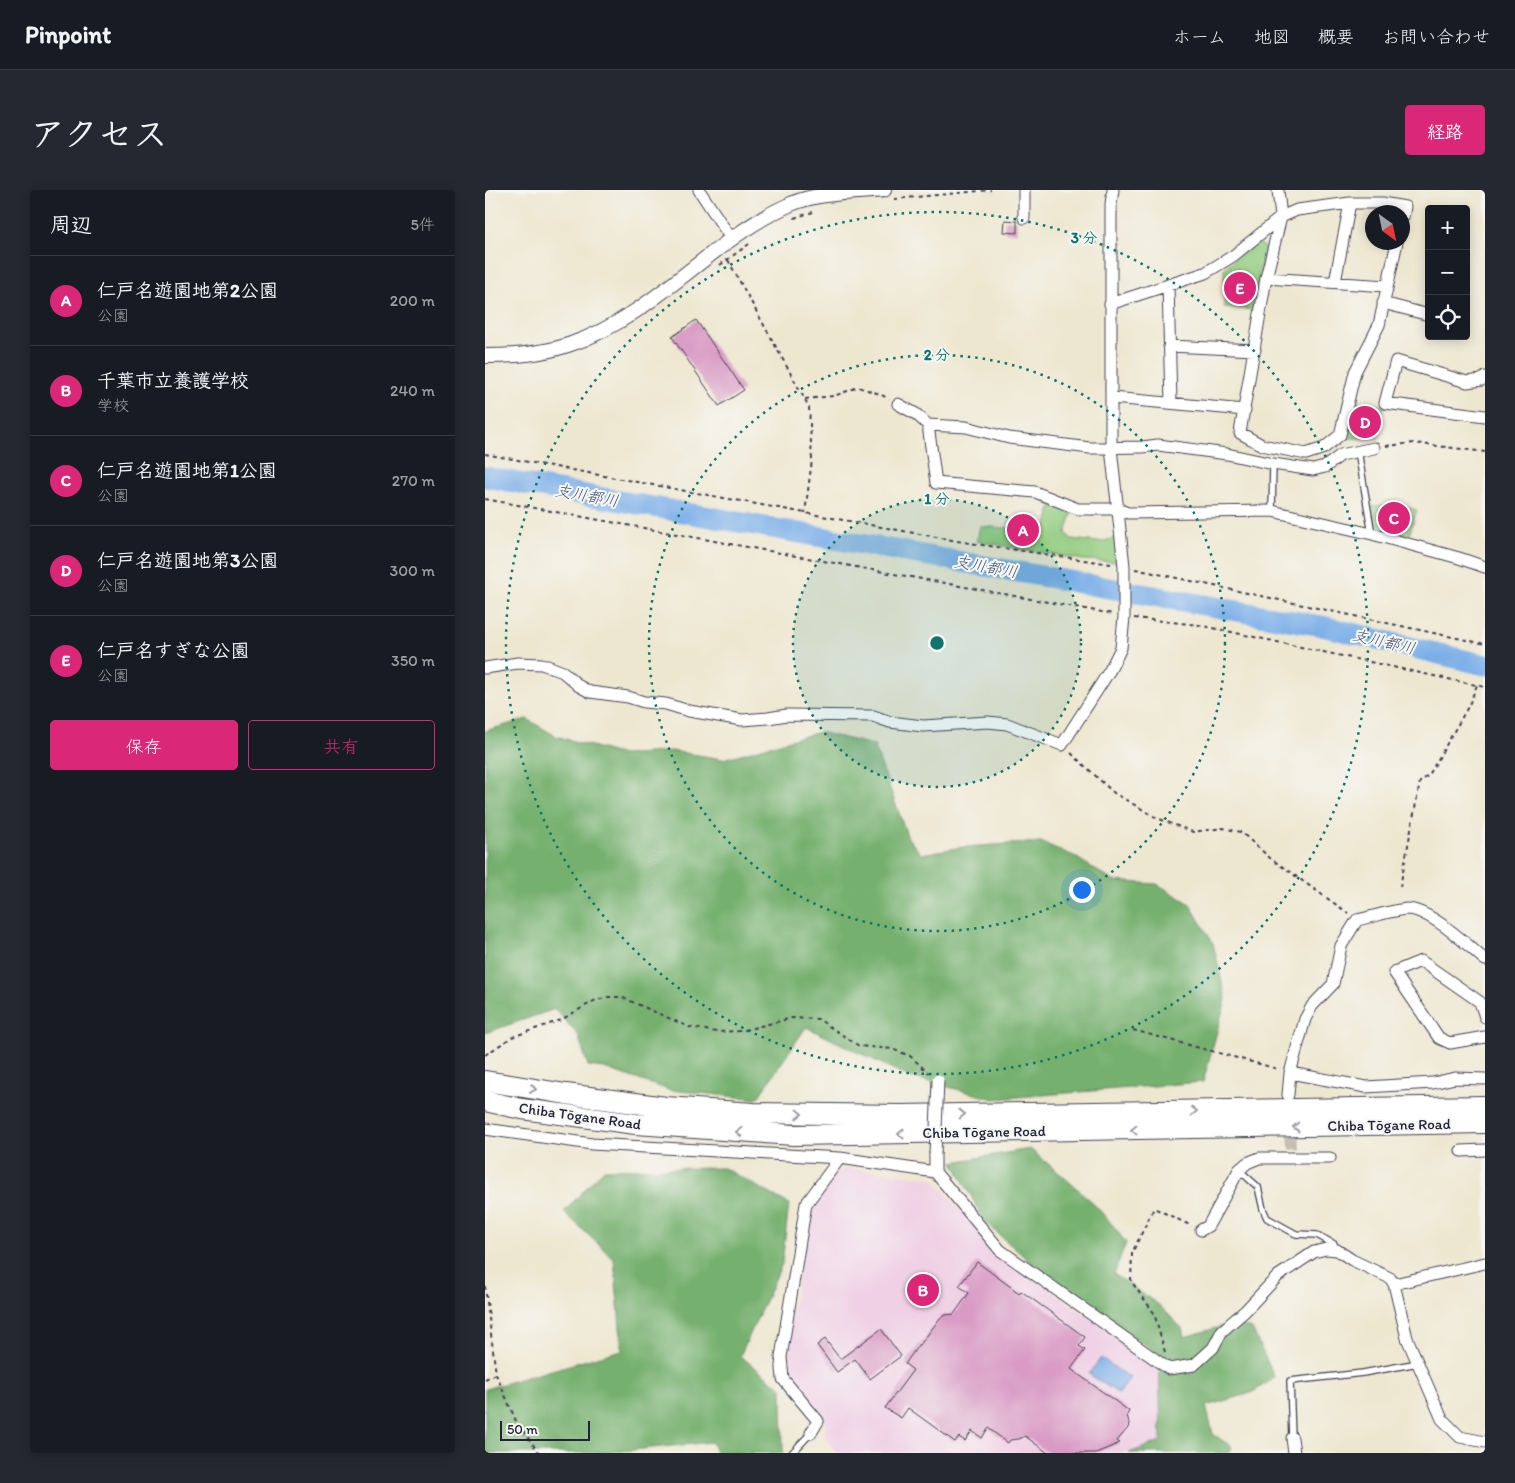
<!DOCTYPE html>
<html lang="ja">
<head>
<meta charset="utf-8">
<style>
  :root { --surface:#171b24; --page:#242831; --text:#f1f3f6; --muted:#9ea1a6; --line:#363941; --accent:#db2777 }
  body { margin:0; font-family:Itim,"Klee One",sans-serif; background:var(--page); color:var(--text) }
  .controls { position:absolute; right:15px; top:15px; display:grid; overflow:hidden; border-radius:5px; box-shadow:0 2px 12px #0003 }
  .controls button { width:45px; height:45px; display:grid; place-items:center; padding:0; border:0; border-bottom:1px solid var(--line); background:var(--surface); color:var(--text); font:25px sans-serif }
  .compass { position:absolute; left:880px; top:15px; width:45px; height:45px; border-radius:50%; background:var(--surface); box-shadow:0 2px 12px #0003; rotate:147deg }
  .scale { position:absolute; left:15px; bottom:12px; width:90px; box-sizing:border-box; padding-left:5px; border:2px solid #22223b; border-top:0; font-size:14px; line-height:18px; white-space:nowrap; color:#22223b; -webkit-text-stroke:4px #f6f6f2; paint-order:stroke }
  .you { position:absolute; left:596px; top:699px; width:18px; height:18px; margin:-12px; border:4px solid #fff; border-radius:50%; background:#1a73e8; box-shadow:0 0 0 8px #1a73e833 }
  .badge { display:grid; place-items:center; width:32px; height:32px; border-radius:50%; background:var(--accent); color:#fff; font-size:16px; font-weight:700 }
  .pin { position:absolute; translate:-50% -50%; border:2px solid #fff; box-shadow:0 1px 5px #0006 }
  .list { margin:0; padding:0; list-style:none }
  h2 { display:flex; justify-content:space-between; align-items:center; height:65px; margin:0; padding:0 20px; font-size:21px }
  h2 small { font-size:16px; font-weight:400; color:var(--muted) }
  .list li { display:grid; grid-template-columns:32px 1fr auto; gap:15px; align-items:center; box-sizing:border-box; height:90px; padding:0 20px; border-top:1px solid var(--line) }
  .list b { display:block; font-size:19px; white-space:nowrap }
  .list p { margin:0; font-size:16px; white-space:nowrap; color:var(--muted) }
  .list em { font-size:16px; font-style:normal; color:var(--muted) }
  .actions { display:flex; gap:10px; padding:15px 20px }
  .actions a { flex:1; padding:11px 0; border:1px solid var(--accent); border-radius:5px; text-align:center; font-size:18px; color:var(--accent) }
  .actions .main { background:var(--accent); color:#fff }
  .icon { flex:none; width:28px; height:28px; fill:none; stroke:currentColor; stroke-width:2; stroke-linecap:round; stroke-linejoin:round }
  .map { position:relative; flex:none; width:1000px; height:1263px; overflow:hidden; border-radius:5px }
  header { display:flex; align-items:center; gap:30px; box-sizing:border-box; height:70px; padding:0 25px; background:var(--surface); border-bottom:1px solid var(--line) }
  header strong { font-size:24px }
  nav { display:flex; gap:28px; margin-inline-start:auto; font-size:18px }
  .intro { display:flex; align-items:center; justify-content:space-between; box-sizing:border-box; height:120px; padding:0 30px }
  h1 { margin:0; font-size:35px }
  .button { padding:12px 22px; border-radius:5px; background:var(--accent); color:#fff; font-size:18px; font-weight:700 }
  main { display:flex; gap:30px; padding:0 30px }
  aside { flex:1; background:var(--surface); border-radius:5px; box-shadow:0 2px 12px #0003 }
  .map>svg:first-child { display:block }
  .built { fill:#f0d0e5 }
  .green { fill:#93cc80; stroke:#5a775e }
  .forest { fill:#76b06e; stroke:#4c6954 }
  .water { fill:#7bafe8; stroke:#4e6892 }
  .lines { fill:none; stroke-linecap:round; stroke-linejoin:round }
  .river { stroke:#7bafe8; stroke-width:21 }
  .building { fill:#d99bc5 }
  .minor-tunnel { stroke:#c5c0b2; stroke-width:11; stroke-dasharray:11 5.5; stroke-linecap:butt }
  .service-casing { stroke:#414051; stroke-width:8 }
  .minor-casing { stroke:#414051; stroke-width:13 }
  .tertiary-casing { stroke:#414051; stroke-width:16 }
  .motorway-casing { stroke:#414051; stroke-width:22 }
  .path { stroke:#414051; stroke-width:2; stroke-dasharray:4 4; stroke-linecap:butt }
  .service { stroke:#fff; stroke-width:5.5 }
  .minor { stroke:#fff; stroke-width:11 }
  .tertiary { stroke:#fff; stroke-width:14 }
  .motorway { stroke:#fff; stroke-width:20 }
  .minor-bridge-casing { stroke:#414051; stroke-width:13; stroke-linecap:butt }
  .minor-bridge { stroke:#fff; stroke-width:11 }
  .oneway { stroke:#9c9ca7 }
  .ring { fill:none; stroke:#0f766e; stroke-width:2.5; stroke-dasharray:2.5 5 }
  .labels { text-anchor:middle; stroke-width:4; stroke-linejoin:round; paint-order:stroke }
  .street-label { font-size:15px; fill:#22223b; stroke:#f6f6f2 }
  .water-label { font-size:16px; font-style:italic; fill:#415378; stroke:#f6f6f2 }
  .centre { fill:#0f766e; stroke:#f6f6f2; stroke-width:2.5 }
  .ring-label { font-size:15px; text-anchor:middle; font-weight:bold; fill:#0f766e; stroke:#f6f6f2; stroke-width:4; stroke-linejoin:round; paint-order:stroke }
</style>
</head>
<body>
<header>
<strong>Pinpoint</strong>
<nav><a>ホーム</a><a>地図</a><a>概要</a><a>お問い合わせ</a></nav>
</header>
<div class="intro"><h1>アクセス</h1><a class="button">経路</a></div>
<main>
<aside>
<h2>周辺<small>5件</small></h2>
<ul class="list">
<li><span class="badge">A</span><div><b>仁戸名遊園地第2公園</b><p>公園</p></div><em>200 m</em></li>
<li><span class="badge">B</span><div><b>千葉市立養護学校</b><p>学校</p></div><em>240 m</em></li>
<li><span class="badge">C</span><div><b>仁戸名遊園地第1公園</b><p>公園</p></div><em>270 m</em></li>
<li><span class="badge">D</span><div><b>仁戸名遊園地第3公園</b><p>公園</p></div><em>300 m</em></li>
<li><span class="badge">E</span><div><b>仁戸名すぎな公園</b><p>公園</p></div><em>350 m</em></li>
</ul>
<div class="actions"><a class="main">保存</a><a>共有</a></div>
</aside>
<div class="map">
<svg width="1000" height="1263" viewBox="0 0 1000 1263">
  <rect width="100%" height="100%" fill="#f6f6f2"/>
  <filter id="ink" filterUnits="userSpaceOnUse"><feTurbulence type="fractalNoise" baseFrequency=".02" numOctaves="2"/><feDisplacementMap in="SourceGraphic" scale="10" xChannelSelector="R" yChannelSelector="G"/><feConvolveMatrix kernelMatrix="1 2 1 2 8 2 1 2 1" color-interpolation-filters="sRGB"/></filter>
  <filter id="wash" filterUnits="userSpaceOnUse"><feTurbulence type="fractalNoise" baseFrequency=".0096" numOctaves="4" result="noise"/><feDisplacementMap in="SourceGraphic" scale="20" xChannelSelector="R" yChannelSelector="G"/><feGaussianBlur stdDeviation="1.12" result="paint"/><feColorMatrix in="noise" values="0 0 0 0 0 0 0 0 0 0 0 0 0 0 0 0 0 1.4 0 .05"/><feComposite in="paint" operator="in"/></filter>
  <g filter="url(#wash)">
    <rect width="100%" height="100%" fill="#eee7d0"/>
    <path class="built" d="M 361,978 L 447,988 L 514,1063 L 675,1178 L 676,1252 L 645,1263 L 352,1263 L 340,1246 L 341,1234 L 305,1190 L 304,1137 L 326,1019 L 348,985 Z"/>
    <path class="green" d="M 771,52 L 780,57 L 767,120 L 739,117 L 739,78 Z
      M 869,211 L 899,216 L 894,249 L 859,248 Z
      M 567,313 L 587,323 L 581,343 L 586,349 L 613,352 L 632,348 L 634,372 L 598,370 L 492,351 L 495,336 L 519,338 L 562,337 Z
      M 916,315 L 932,320 L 923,349 L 895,342 L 890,337 L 887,316 Z"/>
    <path class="forest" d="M 42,529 L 71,546 L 138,565 L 187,561 L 238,569 L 334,542 L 389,555 L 423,648 L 436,664 L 478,657 L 556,652 L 589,666 L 628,691 L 672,694 L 704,713 L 728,753 L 741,809 L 718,892 L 509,909 L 422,886 L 321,837 L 272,909 L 184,900 L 119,878 L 103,876 L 93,845 L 70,819 L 0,843 L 0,541 Z
      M 545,959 C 581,989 615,1014 641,1053 L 629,1084 L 674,1115 L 697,1138 L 699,1147 L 749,1133 L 767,1139 L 790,1188 L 766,1203 L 721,1216 L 728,1244 L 747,1257 L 744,1263 L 644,1263 L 676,1251 L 674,1164 L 565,1090 L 500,1032 L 468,972 Z
      M 239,978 L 304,1014 L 297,1074 L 255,1166 L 297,1198 L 298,1263 L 231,1263 L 227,1252 L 117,1263 L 0,1263 L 0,1199 L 137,1160 L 129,1069 L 79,1022 L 119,979 Z"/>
    <path class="water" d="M 616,1168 L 645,1188 L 634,1204 L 604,1184 Z"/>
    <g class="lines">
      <path class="river" d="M 0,287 L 837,436 L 1000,475"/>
    </g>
    <g id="blocks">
      <path class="building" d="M 520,30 L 532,31 L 532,43 L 519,42 Z
        M 211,130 L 259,200 L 234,216 L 187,147 Z
        M 492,1072 L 534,1103 L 536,1101 L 600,1147 L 594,1156 L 600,1160 L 586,1179 L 644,1221 L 642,1225 L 644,1233 L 643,1238 L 632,1251 L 635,1253 L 611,1263 L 563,1263 L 540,1246 L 534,1249 L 525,1250 L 523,1253 L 503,1238 L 497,1248 L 487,1241 L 480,1251 L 474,1247 L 470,1252 L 423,1218 L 416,1228 L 400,1218 L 428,1180 L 420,1174 L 434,1154 L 435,1155 L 455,1128 L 460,1125 L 469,1124 L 484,1103 L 474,1096 Z
        M 396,1139 L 416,1166 L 385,1189 L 370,1169 L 352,1182 L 332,1155 L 340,1149 L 355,1169 Z"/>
    </g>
  </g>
  <g filter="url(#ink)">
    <use href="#blocks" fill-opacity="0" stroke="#414051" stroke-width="1"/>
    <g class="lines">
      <path class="minor-tunnel" d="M 804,931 L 806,968"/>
      <g class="service-casing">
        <path id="service" d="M 873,261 L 887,344
          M 787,321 L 788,274
          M 754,980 L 773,997 L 778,1019 L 782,1028 L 811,1044 L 832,1045 L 849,1054 L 851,1059
          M 807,1248 L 805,1191 L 878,1183 L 933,1173
          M 307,1263 L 326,1243"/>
      </g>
      <g class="minor-casing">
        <path id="minor" d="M 214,0 L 247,50
          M 539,0 L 539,28
          M 793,0 L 796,27 L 781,88 L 755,243 L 777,255 L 821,264 L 839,258 L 855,245 L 870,182 L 894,135 L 912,52
          M 781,88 L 902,96
          M 850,92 L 865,13
          M 683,95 L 686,213
          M 898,113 L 944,125
          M 625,114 L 720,83 L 748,66 L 796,27 L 812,20 L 865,13 L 897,13 L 920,17 L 918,27
          M 684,156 L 770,160
          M 1000,187 L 997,190 L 982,192 L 911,171 L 900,213 L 1000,226
          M 627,208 L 760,220
          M 413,214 L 431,224 L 443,235 L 481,237 L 524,248 L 605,258 L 657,257 L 673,255 L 742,264 L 788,274 L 828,280 L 840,277 L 856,265 L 889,258
          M 443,235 L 451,293 L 550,302 L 593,319 L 633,319 L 643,323 L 787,321 L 887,344 L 974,368 L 1000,377
          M 0,478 L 33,473 L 57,474 L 78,482 L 94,496 L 105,502 L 143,507 L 159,512 L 181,514 L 204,521 L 257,530 L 283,528 L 302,525 L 388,526 L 405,532 L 438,536 L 503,532 L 522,534 L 577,555 L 625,480 L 636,458 L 639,427 L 639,376 L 626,258 L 626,14 L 628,0
          M 1000,827 L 995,812 L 936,771 L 909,782 L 954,848 L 965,853 L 1000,847
          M 805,883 L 881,897 L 948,893 L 970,888 L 1000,889
          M 803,905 L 805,883 L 820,829 L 827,816 L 848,794 L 856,756 L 872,730 C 887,727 908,720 922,719 C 944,719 983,755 1000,770
          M 0,939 L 107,954 L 355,968 L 450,982
          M 976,961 L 1000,960
          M 450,964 L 450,982 L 515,1060 L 684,1179 L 709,1175 L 728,1158 L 737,1141 L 760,1121 L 793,1086 L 829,1062 L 841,1059 L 852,1060 L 867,1070 L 905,1088 L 909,1094 L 922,1148 L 957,1229 L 975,1247 L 1000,1252
          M 716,1040 L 723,1036 L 754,980 L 762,973 L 774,968 L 845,968
          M 909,1094 L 1000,1073
          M 326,1243 L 333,1231 L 298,1189 L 296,1167 L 321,1014 L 355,968
          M 807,1248 L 809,1263"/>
      </g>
      <g class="tertiary-casing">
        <path id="tertiary" d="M 0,166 C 30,166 58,164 86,154 C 169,126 226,49 306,14 C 334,2 369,3 399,0"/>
      </g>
      <g class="motorway-casing">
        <path id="motorway" d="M 0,891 L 81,904 L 181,917 L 268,923 L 416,925 L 1000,916
          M 0,911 L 37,919 L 151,934 L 309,945 L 1000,933"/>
      </g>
      <path class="path" d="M 409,9 L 506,0
        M 309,28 L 328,22
        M 243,70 L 324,217 L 327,270 L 320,323
        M 235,75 L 264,54
        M 320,209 L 349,206 L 373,197 L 395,204 L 404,209
        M 901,256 L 929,253 L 1000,262
        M 0,264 L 478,352 L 626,374
        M 0,309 L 628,424
        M 650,379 L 1000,454
        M 649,428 L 714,435 L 1000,497
        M 586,563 L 629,603 L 672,628 L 708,642 L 738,638 L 756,642 L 785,668 L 863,723
        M 915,697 L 935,592 L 944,585 L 984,515 L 992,495
        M 648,840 L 793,879
        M 0,865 L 27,847 L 76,830 L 109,811 L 123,807 L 136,807 L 204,837 L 232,842 L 256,841 L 307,828 L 333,829 L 374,856 L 407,859 L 425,866 L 444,883
        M 0,1096 L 11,1184 L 31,1231 L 54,1263
        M 680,1162 L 669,1123 L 646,1091 L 647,1063 L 669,1018 L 707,1036
        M 0,1189 L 11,1184"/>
      <use href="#service" class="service"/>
      <use href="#minor" class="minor"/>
      <use href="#tertiary" class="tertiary"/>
      <use href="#motorway" class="motorway"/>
      <g class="minor-bridge-casing">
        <path id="minor-bridge" d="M 450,964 L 453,890"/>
      </g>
      <use href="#minor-bridge" class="minor-bridge"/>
    </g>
    <defs><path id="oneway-chevron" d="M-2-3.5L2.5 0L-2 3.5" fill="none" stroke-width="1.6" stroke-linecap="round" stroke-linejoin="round" transform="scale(1.25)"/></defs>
    <g class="oneway">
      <use href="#oneway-chevron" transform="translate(48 899) rotate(9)"/>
      <use href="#oneway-chevron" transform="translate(709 921) rotate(-1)"/>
      <use href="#oneway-chevron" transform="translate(314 924) rotate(1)"/>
      <use href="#oneway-chevron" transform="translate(477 924) rotate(-1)"/>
      <use href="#oneway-chevron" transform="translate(811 937) rotate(179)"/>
      <use href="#oneway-chevron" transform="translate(649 940) rotate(179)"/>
      <use href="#oneway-chevron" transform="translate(254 942) rotate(-177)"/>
      <use href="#oneway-chevron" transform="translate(416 944) rotate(179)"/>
    </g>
  </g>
  <circle cx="452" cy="453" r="144" fill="#0f766e" fill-opacity=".12"/>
  <g class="ring">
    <circle cx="452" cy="453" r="144"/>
    <circle cx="452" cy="453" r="288"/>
    <circle cx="452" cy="453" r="431"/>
  </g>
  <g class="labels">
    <g class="street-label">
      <text transform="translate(95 926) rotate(8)" y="5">Chiba Tōgane Road</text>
      <text transform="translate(904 935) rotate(-1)" y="5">Chiba Tōgane Road</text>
      <text transform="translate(499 942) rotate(-1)" y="5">Chiba Tōgane Road</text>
    </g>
    <g class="water-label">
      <text transform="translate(102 305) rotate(10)" y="6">支川都川</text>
      <text transform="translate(501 376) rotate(10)" y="6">支川都川</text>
      <text transform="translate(899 451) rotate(13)" y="6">支川都川</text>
    </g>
  </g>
  <circle cx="452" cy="453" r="8" class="centre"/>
  <g class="ring-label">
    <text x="599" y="53">3 分</text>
    <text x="452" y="170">2 分</text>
    <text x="452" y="314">1 分</text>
  </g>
</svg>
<div class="controls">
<button>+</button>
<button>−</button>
<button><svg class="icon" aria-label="locate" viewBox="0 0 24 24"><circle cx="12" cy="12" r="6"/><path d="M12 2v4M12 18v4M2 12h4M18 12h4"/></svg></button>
</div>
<svg class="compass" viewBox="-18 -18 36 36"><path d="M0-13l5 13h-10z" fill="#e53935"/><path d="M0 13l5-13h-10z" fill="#9ea1a6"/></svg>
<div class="scale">50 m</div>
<div class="you"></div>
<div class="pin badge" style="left:538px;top:340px">A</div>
<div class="pin badge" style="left:438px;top:1100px">B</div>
<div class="pin badge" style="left:909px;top:328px">C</div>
<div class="pin badge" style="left:880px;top:232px">D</div>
<div class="pin badge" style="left:755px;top:98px">E</div>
</div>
</main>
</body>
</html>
